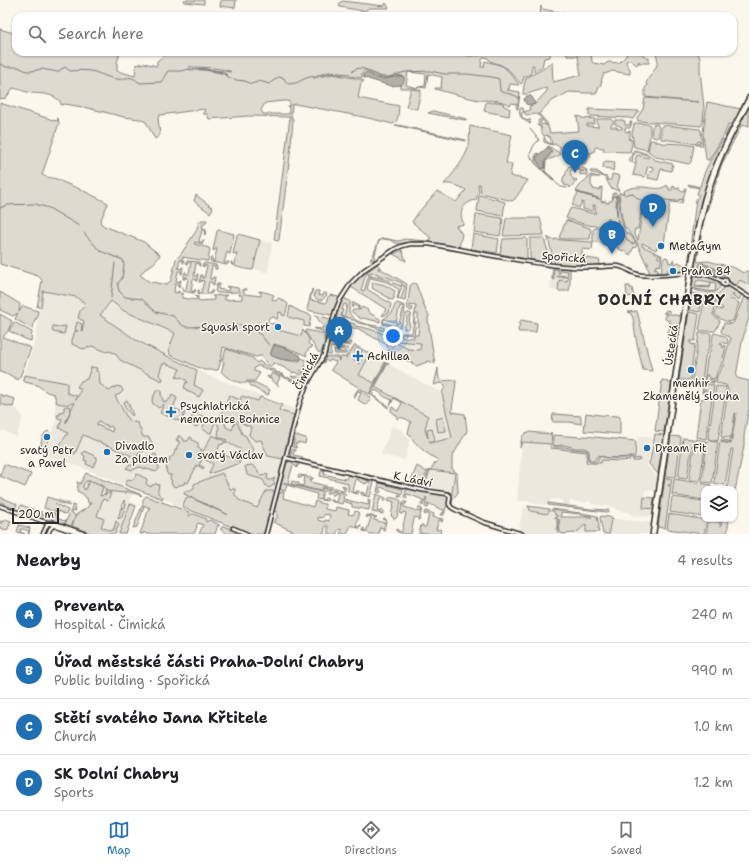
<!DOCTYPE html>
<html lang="en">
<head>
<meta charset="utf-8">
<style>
  :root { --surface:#fff; --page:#f6f6f6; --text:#202124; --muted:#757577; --line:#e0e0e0; --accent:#1f6fb2 }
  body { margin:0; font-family:"Shantell Sans",sans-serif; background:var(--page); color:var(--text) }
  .controls { position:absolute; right:12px; bottom:12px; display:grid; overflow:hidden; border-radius:8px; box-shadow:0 1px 3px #0004 }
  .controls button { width:36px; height:36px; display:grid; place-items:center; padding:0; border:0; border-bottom:1px solid var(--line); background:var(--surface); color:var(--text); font:20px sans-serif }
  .scale { position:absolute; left:12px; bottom:10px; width:47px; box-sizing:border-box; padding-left:4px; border:2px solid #2b2b2b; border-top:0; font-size:11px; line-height:14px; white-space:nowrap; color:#2b2b2b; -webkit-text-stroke:3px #fbf7ec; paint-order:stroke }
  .you { position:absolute; left:393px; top:336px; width:14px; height:14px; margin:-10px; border:3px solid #fff; border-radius:50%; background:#1a73e8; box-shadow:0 0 0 6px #1a73e833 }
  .badge { display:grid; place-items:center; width:26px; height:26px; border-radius:50%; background:var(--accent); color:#fff; font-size:13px; font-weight:700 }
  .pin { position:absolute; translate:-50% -33px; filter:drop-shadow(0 1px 2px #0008) }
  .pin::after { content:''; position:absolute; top:21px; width:14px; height:12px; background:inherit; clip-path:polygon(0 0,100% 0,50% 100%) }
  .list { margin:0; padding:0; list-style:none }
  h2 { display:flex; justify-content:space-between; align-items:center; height:52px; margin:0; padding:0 16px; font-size:17px }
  h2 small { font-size:13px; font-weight:400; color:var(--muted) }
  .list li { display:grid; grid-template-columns:26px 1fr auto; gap:12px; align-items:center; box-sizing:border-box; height:56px; padding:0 16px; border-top:1px solid var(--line) }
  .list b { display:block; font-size:15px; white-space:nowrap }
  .list p { margin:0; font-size:13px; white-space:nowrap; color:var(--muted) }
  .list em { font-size:13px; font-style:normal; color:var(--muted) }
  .icon { flex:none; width:22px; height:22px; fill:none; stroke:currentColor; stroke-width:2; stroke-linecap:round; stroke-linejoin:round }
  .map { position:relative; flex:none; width:749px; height:534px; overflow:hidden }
  .search { position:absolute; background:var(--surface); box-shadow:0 1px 3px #0004; left:12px; right:12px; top:12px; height:44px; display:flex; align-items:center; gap:10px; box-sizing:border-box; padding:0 14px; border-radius:12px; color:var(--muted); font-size:15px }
  .sheet { height:276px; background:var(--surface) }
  nav { display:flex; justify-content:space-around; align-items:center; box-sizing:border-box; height:56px; border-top:1px solid var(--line); background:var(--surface); font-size:11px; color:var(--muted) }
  nav a { display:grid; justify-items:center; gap:2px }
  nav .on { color:var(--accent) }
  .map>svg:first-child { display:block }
  .built { fill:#ebe8de }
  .green { fill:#dddad0; stroke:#84827e; fill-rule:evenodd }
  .water { fill:#b1afa7; stroke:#7b7a75 }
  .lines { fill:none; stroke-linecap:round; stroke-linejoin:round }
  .stream { stroke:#7b7a75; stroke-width:1 }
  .secondary-casing { stroke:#2b2b2b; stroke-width:5.5 }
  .secondary { stroke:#fbf7ec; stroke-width:2.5 }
  .secondary-bridge-casing { stroke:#2b2b2b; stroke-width:5.5; stroke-linecap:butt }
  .secondary-bridge { stroke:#fbf7ec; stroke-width:2.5 }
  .poi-dot { fill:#1f6fb2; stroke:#fbf7ec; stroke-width:1.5 }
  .labels { text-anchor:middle; stroke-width:3; stroke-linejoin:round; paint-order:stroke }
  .poi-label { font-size:11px; fill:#2b2b2b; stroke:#fbf7ec; text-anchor:start }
  .street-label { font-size:11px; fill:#2b2b2b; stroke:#fbf7ec }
  .district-label { font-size:15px; font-weight:bold; letter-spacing:1px; fill:#2b2b2b; stroke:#fbf7ec }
</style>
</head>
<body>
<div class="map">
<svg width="749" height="534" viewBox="0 0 749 534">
  <rect width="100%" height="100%" fill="#fbf7ec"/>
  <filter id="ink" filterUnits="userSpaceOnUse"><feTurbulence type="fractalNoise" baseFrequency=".025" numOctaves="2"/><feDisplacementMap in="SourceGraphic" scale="8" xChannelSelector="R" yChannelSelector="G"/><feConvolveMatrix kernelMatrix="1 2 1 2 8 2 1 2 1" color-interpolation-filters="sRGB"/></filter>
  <g filter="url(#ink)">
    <path class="built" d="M 260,240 L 266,242 L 266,243 L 267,244 L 268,242 L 272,243 L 268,271 L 266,272 L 253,269 Z
      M 554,266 L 570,268 L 570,283 L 569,291 L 550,290 L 551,270 L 552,267 Z
      M 693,274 L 718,280 L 721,283 L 720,287 L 717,292 L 715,293 L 706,292 L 692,290 L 691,286 Z
      M 740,280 L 749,285 L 749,295 L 736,286 Z
      M 43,291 L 76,297 L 100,315 L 111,301 L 124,311 L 175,333 L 169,349 L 167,356 L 208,375 L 296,410 L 264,534 L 251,534 L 173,504 L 172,502 L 164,499 L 161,499 L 65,461 L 44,455 L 43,454 L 56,422 L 54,392 L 49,392 L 39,385 L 23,379 L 35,341 L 36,340 L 36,335 Z
      M 278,312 L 282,313 L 282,316 L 305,321 L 301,336 L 274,329 Z
      M 397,341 L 421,343 L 420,351 L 408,349 L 396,343 Z
      M 370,354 L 385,362 L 374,383 L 359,375 Z
      M 388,364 L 442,393 L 452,438 L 429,443 L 425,430 L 428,416 L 375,386 L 387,365 Z
      M 0,404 L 13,407 L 17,409 L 23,417 L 16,437 L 2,430 L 0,435 Z
      M 392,426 L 402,430 L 409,439 L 409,446 L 407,450 L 405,460 L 382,455 L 381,454 Z
      M 638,436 L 652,438 L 647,466 L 658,477 L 656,491 L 646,490 L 645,491 L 643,508 L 653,509 L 652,516 L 641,517 L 632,515 L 630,513 L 615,510 L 615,507 L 591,504 L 591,502 L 587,501 L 587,503 L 570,501 L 569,506 L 562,505 L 562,500 L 551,499 L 550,504 L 548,504 L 548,505 L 530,503 L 529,501 L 517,501 L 522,442 L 551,444 L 552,448 L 587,452 L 586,463 L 601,463 L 602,459 L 630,458 L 633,459 L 633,460 L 640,460 L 640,457 L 637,457 Z
      M 430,470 L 455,473 L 452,492 L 427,488 L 428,483 L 426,482 Z
      M 85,476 L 133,493 L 132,496 L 131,496 L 129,501 L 137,504 L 126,534 L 96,534 L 83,526 L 75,523 L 79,513 L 88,507 L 90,500 L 79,490 Z
      M 524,507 L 557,511 L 559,534 L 529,534 L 518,531 Z
      M 176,511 L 193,518 L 187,534 L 180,534 L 169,530 Z
      M 611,519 L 614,519 L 636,521 L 649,522 L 651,523 L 652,526 L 650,534 L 609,534 Z
      M 586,523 L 587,532 L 590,532 L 590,534 L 561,534 L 576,533 Z"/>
    <path class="green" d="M 184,0 L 204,0 L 204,4 L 184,2 Z
      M 221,0 L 236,0 L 235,8 L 220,6 Z
      M 342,1 L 384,6 L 386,3 L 389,8 L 369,8 L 366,10 L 363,11 L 340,7 L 339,4 Z
      M 541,6 L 542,9 L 579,16 L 540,16 Z
      M 0,29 L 16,34 L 16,52 L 121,52 L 119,54 L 119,57 L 117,62 L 117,71 L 135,76 L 136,65 L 144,63 L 157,66 L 157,61 L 169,52 L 446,52 L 448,55 L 452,52 L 460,53 L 456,52 L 470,56 L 479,55 L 487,52 L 550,52 L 550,57 L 544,58 L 542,67 L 534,72 L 534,65 L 532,65 L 531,74 L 524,77 L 522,83 L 521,84 L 508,69 L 501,65 L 490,61 L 488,58 L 484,57 L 482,60 L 481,67 L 484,67 L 485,61 L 503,66 L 511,74 L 519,85 L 510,84 L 509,89 L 508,89 L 507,90 L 520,92 L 518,109 L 517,109 L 516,104 L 512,103 L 510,105 C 499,99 491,101 479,100 C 464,97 450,93 435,89 L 435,88 L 441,88 L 442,77 L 428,74 L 426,88 L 419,87 L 418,88 L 400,88 L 400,85 L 401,85 L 402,76 C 396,74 388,79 381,78 C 375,77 371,73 365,70 C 362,72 361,74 362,78 L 331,73 L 313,78 L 333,74 L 359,79 L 364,81 L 361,83 L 358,98 L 399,106 C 398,112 399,122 393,124 L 364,117 L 295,104 L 292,105 L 291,115 L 293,120 L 290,155 L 279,240 L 278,241 L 274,240 L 290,117 L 249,116 L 209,119 L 207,114 L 203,114 L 203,112 L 205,112 L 204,109 L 160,115 L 158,118 L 160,135 L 155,139 L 146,122 L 140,119 L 124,117 L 88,108 L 65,104 L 61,105 L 61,103 C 55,93 41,94 32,93 C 25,92 19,89 13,88 L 6,98 L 0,99 ZM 190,66 L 191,66 L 192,67 C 205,67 218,68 230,71 L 231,72 L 199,68 L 223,72 L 227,75 C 216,71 202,69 190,70 ZM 408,72 L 426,74 L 425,86 L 419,87 L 417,88 L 406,85 ZM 283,101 L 288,101 L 290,103 L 290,106 L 288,106 L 289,109 L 289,114 L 263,114 L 261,110 L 265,103 Z
      M 567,52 L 591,52 L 592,62 L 593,63 L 604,65 L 608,62 L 619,63 L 626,56 L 627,52 L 640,52 L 646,58 L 649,58 L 649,63 L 639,63 L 639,61 L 637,65 L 630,60 L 626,61 L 626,63 L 630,69 L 630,74 L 612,71 L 605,74 L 604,73 L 601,81 L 602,81 L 600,86 L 599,86 L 597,93 L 586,93 L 569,92 L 550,102 L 539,114 L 547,123 L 550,133 L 579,131 L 577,116 L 581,117 L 582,118 L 595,119 L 594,124 L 587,124 L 587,126 L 598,127 L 598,125 L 597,124 L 597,119 L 612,119 L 613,121 L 613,124 L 611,125 L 611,127 L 617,127 L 617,129 L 622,129 L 622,127 L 615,124 L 615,120 L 623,120 L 623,121 L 625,121 L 625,125 L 630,125 L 630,122 L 632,122 L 630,128 L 625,128 L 625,131 L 627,132 L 630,131 L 630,139 L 628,139 L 632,140 L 632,144 L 630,152 L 603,151 L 604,148 L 595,147 L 594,152 L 589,153 L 587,147 L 585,148 L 584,145 L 576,146 L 576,148 L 575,149 L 571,142 L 563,144 L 563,147 L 562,148 L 569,156 L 559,150 L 561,147 L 554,144 L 552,145 L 544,142 L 544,137 L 547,142 L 552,144 L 550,137 L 548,137 L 548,135 L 544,136 L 540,129 L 542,128 L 541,127 L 539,127 L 540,126 L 540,125 L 538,126 L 537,125 L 539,123 L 538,121 L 540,119 L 542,121 L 540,122 L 542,125 L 544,124 L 547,126 L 542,119 L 539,116 L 538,114 L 526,115 L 524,112 L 521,114 L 523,118 L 527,121 L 528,120 L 531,120 L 529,122 L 531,123 L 530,124 C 523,119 518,118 520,108 L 523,108 L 524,112 L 530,110 L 529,107 L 535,104 L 547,91 L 547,89 L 546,88 L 527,94 L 523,94 L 524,85 L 526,78 L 543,69 L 552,62 L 553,82 L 581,75 L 578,56 L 567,56 Z
      M 655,52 L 700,52 L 698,54 L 700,58 L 700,70 L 704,108 L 703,122 L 701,126 L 638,121 L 637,118 L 643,109 L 645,98 L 699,102 L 645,97 L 645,88 L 648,85 L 646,84 C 650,72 663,66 655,52 Z
      M 411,89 L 421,90 L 417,109 L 406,107 Z
      M 486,102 L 494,103 L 494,102 L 499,102 L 504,104 L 503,105 L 510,109 L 509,116 L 484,111 Z
      M 707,102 L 741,109 L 726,137 L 725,136 L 730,126 L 731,126 L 730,124 L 728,124 C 726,135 714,150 709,160 L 707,160 L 706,159 L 703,133 Z
      M 0,103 L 56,121 L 57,121 L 58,118 L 59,123 L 42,175 C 49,179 56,177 60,181 L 82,190 L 108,203 L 100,222 L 104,226 L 144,242 L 160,255 L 155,262 L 143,271 L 140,275 L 151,283 L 153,282 L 165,285 L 171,281 L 176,259 L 181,254 L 196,231 L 199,222 L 202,220 L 207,220 L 205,224 L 203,224 L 202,227 L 206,229 L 205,235 L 204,234 L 205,230 L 202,230 L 199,241 L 199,242 L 202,242 L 203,240 L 204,240 L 203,243 L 201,244 L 195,242 L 194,244 L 209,248 L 210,249 L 208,261 L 207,261 L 182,257 L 181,259 L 184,260 L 184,263 L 183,263 L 183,261 L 180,260 L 178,268 L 181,269 L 182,267 L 183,267 L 182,274 L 181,274 L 181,271 L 178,271 L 176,281 L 179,282 L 180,280 L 181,280 L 179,287 L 178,286 L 179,284 L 175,284 L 174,292 L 177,293 L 178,291 L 179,291 L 179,293 L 184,294 L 182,294 L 182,298 L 196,300 L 197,297 L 195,296 L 198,296 L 198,300 L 200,301 L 214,300 L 214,297 L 212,296 L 227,295 L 227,296 L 224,296 L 225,300 L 242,299 L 242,295 L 239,295 C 240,291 242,288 247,289 L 247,290 L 244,290 L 244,294 L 261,296 L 261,292 L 259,292 L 259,291 C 265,292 269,293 274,295 L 272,299 L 275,301 L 279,298 L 287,303 L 288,304 L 285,316 L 282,315 L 282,313 L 279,312 L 277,319 L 273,317 L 270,317 L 268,319 L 268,321 L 271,324 L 275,323 L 274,329 L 301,336 L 303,330 L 309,339 L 309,341 L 308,343 L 312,347 L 311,348 L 308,349 L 308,351 L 306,353 L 307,356 C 297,351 284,347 274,344 L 270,355 C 280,359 289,362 300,361 L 301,358 L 306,360 L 305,362 L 306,363 L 305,367 L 306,368 L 303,376 L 308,378 L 307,378 L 305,382 L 303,383 L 301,382 L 300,383 L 297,381 L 291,376 L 297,377 L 298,374 L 302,373 L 303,372 C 301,370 298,371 297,373 L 293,372 L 293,373 L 283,367 L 273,363 L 271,367 C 265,363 266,362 262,356 L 260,356 L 256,357 L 223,347 L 221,360 L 220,360 L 219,361 L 221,361 L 218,370 L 204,370 L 170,355 L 169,349 L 175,333 L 124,311 L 111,301 L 100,315 L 136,340 L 175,360 L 197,370 L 194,385 L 203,390 L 199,397 L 186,390 L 186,389 L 184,388 L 186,382 L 188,383 L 186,380 L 181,377 L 179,378 L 176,377 L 180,369 L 165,363 L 162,365 L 159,375 L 163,378 L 162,381 L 120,360 L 115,353 L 109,351 L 107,352 L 92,346 L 83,349 L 72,344 L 72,340 L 75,331 L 78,331 L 75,330 L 77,322 L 82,324 L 81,331 L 82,331 L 84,321 L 78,318 L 80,311 L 86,304 L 76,297 L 43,291 L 41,307 L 37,307 L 42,280 L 38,276 L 0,264 Z
      M 749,105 L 749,126 L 746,125 L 741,126 L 721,166 L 703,224 L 697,262 L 708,261 L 735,268 L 743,273 L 749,270 L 749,285 L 740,280 L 736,286 L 731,283 L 728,278 L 725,277 L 722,278 L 702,273 L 694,272 C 697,246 701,221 709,196 C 718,164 733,134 749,105 ZM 713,268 L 721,270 L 722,276 L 707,270 L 704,270 Z
      M 589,109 L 639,111 L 633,119 L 629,118 L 589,116 Z
      M 433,111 L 467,119 L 465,120 L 428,113 Z
      M 635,123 L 648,124 L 650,125 L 650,137 L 647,150 L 634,147 L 632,133 L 634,124 Z
      M 654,124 L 657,124 L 659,127 L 659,136 L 656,138 L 653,137 C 651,134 651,127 654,124 Z
      M 395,125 L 398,125 L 466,140 L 466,141 L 456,139 Z
      M 663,125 L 700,129 L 701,131 L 703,146 L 699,146 L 701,142 L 698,141 L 697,143 L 699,144 L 698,145 L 696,145 L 696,143 L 695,144 L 685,142 L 662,139 L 661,139 L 661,127 Z
      M 470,126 L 512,135 L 506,163 L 512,164 L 510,176 L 528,180 L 515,199 L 512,201 L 481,193 L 480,184 L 478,184 L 479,193 L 478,194 L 476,200 C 464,202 457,212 464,224 L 456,226 L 462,234 L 459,248 L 434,243 L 419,241 L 398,244 L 390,240 L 384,239 L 381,240 L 378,243 L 375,255 L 374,255 L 375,259 L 373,260 L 370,259 L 372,258 L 379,240 C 388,235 396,245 404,239 L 427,241 L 431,238 L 412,222 L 418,213 L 437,191 L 456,202 L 466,190 C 459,186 451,183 444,184 C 452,175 462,163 467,151 C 470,143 469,133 470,126 Z
      M 723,139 L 726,140 L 716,162 L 704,194 L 701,200 L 688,272 L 676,272 L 675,269 L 672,270 L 672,272 L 669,270 L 667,270 L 667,273 L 661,273 L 663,259 L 666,257 L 668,258 L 668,259 L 669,260 L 668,262 L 671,263 L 673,260 L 674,260 L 673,264 L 675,264 L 678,262 L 686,266 L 688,265 L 695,208 L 696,200 L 699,195 L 697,194 L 699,188 L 689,186 L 688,184 L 700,187 C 704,169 714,154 723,139 Z
      M 652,140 L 662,143 L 685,144 L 694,146 L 691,162 L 689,164 L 656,157 L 648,151 L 650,141 Z
      M 548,146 L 561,154 C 559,156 552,159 549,159 L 546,161 L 545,171 L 554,179 L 554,180 L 535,163 L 535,157 L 537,153 L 539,154 L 536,157 L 537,161 L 544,169 L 545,167 L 545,161 L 550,155 L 552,151 L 547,148 Z
      M 635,150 L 648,154 L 655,160 L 673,164 L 671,171 L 661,169 L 658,180 L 648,178 L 650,171 L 652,172 L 653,167 L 648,166 L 645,177 L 633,175 L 636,164 L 629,161 L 633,151 ZM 636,152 L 649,156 L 648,158 L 637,155 L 635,160 L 636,161 L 636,163 L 632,162 L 633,155 L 634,155 Z
      M 590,153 L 591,156 L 585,163 L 585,164 L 584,165 L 574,160 L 572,158 L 574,156 L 578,155 L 581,159 Z
      M 606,161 L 615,162 L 613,171 L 610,169 L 603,168 L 604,162 Z
      M 570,166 L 579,166 L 579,168 L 580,167 L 587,170 L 585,171 L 587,171 L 587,175 L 586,176 L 585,174 L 580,175 L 580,172 L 584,171 L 581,171 L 579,169 L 579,171 L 575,168 L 571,170 C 569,173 571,177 574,179 L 573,181 L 576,179 L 577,180 L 570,188 L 569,186 L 564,185 L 564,182 L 562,182 L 564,176 L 565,176 L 568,167 Z
      M 590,171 L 597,171 L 597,172 L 600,173 L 601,174 L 601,176 L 607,177 L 607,180 L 611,180 L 612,174 L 620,176 L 617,187 L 619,191 L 611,188 C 609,186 608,182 606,179 C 602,175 596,173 591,173 Z
      M 590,175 L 600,177 L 591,177 L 591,186 L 593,187 L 593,189 L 599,190 L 600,188 L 602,187 L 601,202 L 606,201 L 606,203 L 609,203 L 609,201 L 612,201 L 613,193 L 616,193 L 618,195 C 620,208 620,221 626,233 C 631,234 635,241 637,246 L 635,248 L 634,247 L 630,255 C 624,250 622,251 618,249 L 618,247 L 614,247 L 614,240 L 607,240 L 607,245 L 603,245 L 602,243 L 593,242 L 592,250 L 582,249 L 582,257 L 599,260 L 600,261 L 599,266 L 560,265 L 556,264 L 554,262 L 548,238 L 548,237 L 549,239 L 555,240 L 555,239 L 561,240 L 593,242 L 593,230 L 595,228 L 617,227 L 625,236 L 618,226 L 617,196 L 614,196 L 616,197 C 617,200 616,204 616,207 C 617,213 618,218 618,224 L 615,226 L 612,227 L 611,226 L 609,218 L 607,218 L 608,224 C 597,230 577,222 566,218 L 570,209 L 572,208 L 591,213 L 596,213 L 595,205 L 593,205 L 594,210 L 592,211 L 583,209 L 583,202 L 582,202 L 579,208 L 572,205 L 578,193 L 600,199 C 593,195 584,195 576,191 L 582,183 L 588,178 Z
      M 667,185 L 667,187 L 669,187 L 669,190 L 672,190 L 673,186 L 674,187 L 675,186 L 675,189 L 677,189 L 678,187 L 679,187 L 679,190 L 684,191 L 685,190 L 685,188 L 686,188 L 682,203 L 681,203 L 670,202 L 664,244 L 659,243 L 656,250 L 642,243 L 642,246 L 661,255 L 658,255 L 658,258 L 660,258 L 662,255 L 660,266 L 657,265 L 656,267 L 654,268 L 658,269 L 657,271 L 659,271 L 658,273 L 650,274 L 647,266 L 649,264 L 648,262 L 647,262 L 647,265 L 639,248 L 637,242 L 624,226 L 621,213 L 619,193 L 620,192 L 621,194 L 622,193 L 624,194 L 623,191 C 628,189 633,187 639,187 C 648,186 660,192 667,185 ZM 641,212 L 642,212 L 638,240 L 634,234 L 635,229 L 638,229 Z
      M 196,195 L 213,208 L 210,213 L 194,201 Z
      M 480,195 L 505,202 L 503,216 L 477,211 L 479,196 Z
      M 477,214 L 502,218 L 503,220 L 500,236 L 474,232 L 476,215 Z
      M 507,218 L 540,218 L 544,235 L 504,236 L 503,235 L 506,219 Z
      M 566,220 L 590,228 L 591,230 L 590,239 L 562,239 L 559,238 Z
      M 219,230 L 234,234 L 230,254 L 229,254 L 229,253 L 227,252 L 224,263 L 226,263 L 227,262 L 229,262 L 227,265 L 212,262 L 210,261 L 211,258 L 212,258 L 213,262 L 214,262 L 217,249 L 215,249 L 214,251 L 213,250 L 217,231 Z
      M 238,234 L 260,240 L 253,270 C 245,269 237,268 231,264 L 231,262 L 232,262 L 232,264 L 235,265 L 237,253 L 233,254 L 237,235 Z
      M 473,234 L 499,239 L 497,253 L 471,249 Z
      M 526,238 L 527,239 L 527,259 L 500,254 L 503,239 Z
      M 530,238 L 544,238 L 551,263 L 549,264 L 538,262 L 538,261 L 530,259 Z
      M 402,250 L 406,261 L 393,254 Z
      M 187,261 L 188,261 L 199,262 L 200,265 L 200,266 L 199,266 L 199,264 L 196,263 L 194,276 L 197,276 L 197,274 L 198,274 L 197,281 L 196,281 L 196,279 L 193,279 L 191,291 L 194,292 L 194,290 L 196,290 L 194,293 L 193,293 L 183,291 L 182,289 L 182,287 L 183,287 L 183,290 L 185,290 L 186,289 L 188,278 L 185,277 L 185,279 L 183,279 L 185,272 L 186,272 L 186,274 L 188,275 L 189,273 L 191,262 L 188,262 L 188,264 L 186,263 Z
      M 205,263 L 216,265 L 217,267 L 217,269 L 215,269 L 215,267 L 212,266 L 210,277 L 210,279 L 212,279 L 213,277 L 215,277 L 214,285 L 212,284 L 212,282 L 209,282 L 207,292 L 210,293 L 211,291 L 213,291 L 211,294 L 199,294 L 198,293 L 198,290 L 199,290 L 199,293 L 201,293 L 204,281 L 201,280 L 201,282 L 199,282 L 201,275 L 202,275 L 202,277 L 204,278 L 207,266 L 204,265 L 204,267 L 202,266 L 203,264 Z
      M 377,264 L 379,266 L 378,269 L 379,270 L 380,267 L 381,267 L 381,269 L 407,284 L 405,301 L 397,299 L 399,291 L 398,289 L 387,282 L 371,278 L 371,276 L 388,280 L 390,281 L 390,282 L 402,286 L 398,298 L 401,299 L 405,286 L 402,285 L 402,283 L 392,279 L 390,279 L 390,278 L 378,275 L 378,274 L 370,272 L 369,274 L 366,274 L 361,290 L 364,291 L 369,275 L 371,275 L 367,289 L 391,304 L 389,313 L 382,316 L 386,309 L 351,287 L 357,279 Z
      M 555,267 L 570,269 L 570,283 L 569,291 L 558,291 L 559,280 L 567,281 L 568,277 L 557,277 L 557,275 L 567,276 L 568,271 L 560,270 L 560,273 L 558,273 L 558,270 L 554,269 L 554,280 L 552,279 L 553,268 Z
      M 695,274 C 704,275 715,276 721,283 C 719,298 701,292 692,289 L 691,286 L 693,286 L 692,285 L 693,275 L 695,275 ZM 699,280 L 711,282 L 710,287 L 695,286 L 696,281 L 698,281 ZM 711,282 L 716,283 L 715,292 L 695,289 L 695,287 L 710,288 Z
      M 373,282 L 385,285 L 393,290 L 394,290 L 395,292 L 394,293 L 394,299 L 392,300 L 388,299 L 389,298 L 372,288 Z
      M 413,283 L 416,284 L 426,311 L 429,315 L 428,319 L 429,327 L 435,364 L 429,361 L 417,366 L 388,350 L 390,350 L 395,342 L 408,349 L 420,350 L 421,343 L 397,341 L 402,333 L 412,333 L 416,306 L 410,305 L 410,308 L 413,308 L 412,311 C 405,309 409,308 407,303 L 408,303 L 410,286 ZM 415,314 L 418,314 L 418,323 L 419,323 L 418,335 L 414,335 L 414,338 L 401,337 L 402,334 L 414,335 L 416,322 L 414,322 Z
      M 217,284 L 220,284 L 220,285 L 218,285 L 218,289 L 228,291 L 229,287 L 226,287 L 227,286 L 238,288 L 239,290 L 237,292 L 217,293 L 215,291 Z
      M 626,286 L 630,286 L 630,288 L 632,288 L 634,296 L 627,297 Z
      M 727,286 L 730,287 L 742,294 L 739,300 L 733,297 L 734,294 L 733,294 L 729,299 L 730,300 L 732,299 L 739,303 L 733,321 C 726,323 720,319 715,315 L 715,313 L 717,308 L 722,310 L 723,308 L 716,304 L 716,300 L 715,299 L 714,305 L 715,307 L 713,315 L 720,321 L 716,330 L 715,331 L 699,331 L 705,295 C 709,294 715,296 719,293 C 723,290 722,288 727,286 Z
      M 312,289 L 313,290 L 312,292 L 310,300 L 326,303 L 328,297 L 331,295 L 338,297 L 339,299 L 332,315 L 307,310 Z
      M 315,291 L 319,291 L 318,295 L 323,296 L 324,293 L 326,293 L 327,295 L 322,300 L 319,300 L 314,297 Z
      M 0,292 L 20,304 L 19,312 L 23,306 L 38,311 L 37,319 L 35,319 L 33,328 L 31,328 L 15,319 L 18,313 L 13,316 L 0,310 Z
      M 691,293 L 702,295 L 700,312 L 689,310 L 691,299 L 690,299 Z
      M 744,296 L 749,299 L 749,317 L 742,342 L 736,376 L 737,378 L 749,381 L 749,408 L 744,436 L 744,446 L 734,496 L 734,489 L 730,489 L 729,488 L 728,489 L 727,489 L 733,449 L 731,449 L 725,485 L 714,483 L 720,442 L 731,444 L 736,413 L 735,413 L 732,436 L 730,436 L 730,437 L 732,438 L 731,443 L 721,441 L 721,439 L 729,441 L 731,439 L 730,438 L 721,437 L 728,390 L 726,385 L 716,383 L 717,376 L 723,366 L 726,353 L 731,338 L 722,333 L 721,331 L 724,323 L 732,324 L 734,322 Z
      M 343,298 L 350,301 C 350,304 349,307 349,311 C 352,324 372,325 383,327 L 384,329 L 399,332 L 393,342 L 389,342 L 391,344 L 390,346 L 387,347 L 387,345 L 357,328 L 355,329 L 337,319 L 336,317 L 342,300 ZM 344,304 L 347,305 L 344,317 L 350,318 L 352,320 L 354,320 L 358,323 L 370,325 L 370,326 L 372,326 L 372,327 L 378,328 L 378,329 L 380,329 L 380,330 L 391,332 L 393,333 L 392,336 L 380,333 L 380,332 L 372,330 L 370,329 L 369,329 L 366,328 L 355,326 L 355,324 L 343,321 L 344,317 L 341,316 L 343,310 L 342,310 Z
      M 352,303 L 354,303 L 359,306 L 359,310 L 360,310 L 362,307 L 368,310 L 368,312 L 380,319 L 380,322 L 363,318 L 361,319 L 352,312 L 352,311 L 353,310 L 358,310 L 358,307 L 353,305 L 352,308 Z
      M 397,303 L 405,306 L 404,318 L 401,326 L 398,328 L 383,324 C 381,317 388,317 392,313 L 395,305 ZM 400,306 L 404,307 L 399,323 L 396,323 L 395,326 L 383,322 L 384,319 L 396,322 Z
      M 290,306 L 301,312 L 311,315 L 309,327 L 304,326 L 304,321 L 288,317 Z
      M 666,310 L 670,311 L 670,314 L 680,316 L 680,312 L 682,312 L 678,341 L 668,339 L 667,332 L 669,331 C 669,328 670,324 670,320 L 668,321 L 666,319 L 665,319 L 665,316 L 668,315 L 667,313 L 664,314 L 664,312 L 666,312 Z
      M 637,311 L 652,371 L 643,370 L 636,339 L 633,318 L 631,314 L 628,312 Z
      M 689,312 L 699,314 L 695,341 L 690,341 L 690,343 L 692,344 L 692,345 L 695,344 L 691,371 L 690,369 L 688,368 L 687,372 L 691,372 L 690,380 L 679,380 Z
      M 408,313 L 410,313 L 412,315 L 410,316 L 409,324 L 410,325 L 409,328 L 407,329 L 404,329 L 404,327 C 406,324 408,318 406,314 Z
      M 0,314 L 12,321 L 8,331 L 3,337 L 31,348 L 20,377 L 18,380 L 10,375 L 2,373 L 2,372 L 0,372 Z
      M 315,315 L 331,319 L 328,331 L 326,332 L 314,329 L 315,328 L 322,329 L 323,326 Z
      M 521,320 L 537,323 L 536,332 L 519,332 L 518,331 L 520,322 Z
      M 14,322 L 32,332 L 31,341 L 25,339 L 9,331 Z
      M 53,326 L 59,327 L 66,326 L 64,334 L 53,332 L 52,330 Z
      M 306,330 L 325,334 L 324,340 L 325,342 L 321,353 L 318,352 L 305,331 Z
      M 331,333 L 334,334 L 336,334 L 341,337 L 340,340 L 342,337 L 340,341 L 345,344 L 346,343 L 348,344 L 350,341 L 352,343 L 350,346 L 337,343 L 336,346 L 348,349 L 348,348 L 349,349 L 346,354 L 335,354 L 334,350 L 344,353 L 345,351 L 344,350 L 331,347 L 330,351 L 332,354 L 328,355 L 327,353 L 327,348 L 331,340 L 330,339 L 329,342 Z
      M 699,333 L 709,333 L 711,334 L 710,345 L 705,357 L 702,381 L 692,380 Z
      M 714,333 C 719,334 726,336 728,340 L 727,344 L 721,342 L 720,344 L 723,345 L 722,347 L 723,348 L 725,345 L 726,346 L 721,366 L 717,372 L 715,379 L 708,378 L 708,375 L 706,375 L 705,381 L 707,381 L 709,379 L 711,379 L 711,381 L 713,382 L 713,380 L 715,380 L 714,383 L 704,382 L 707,359 L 712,345 L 713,335 Z
      M 355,345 L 370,354 L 359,375 L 374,383 L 385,362 L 386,363 L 369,394 L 331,370 L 336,362 L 330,360 L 329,362 L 325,360 L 324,363 C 322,361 323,358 326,357 L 339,357 L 338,360 L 339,361 L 341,357 L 344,357 L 347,358 L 346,356 L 349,354 ZM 356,348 L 362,351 L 359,356 L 360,357 L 359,358 L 361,359 L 359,364 L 358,363 L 358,362 L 356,361 L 355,362 L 355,360 L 353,359 L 353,360 L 352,359 L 354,355 L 356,357 L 359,353 L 354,351 Z
      M 226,349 L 253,358 L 255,361 L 257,363 L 259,361 L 269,368 L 269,369 L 271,370 L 272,369 L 276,371 L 275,372 L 276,372 L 280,373 L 281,375 L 281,374 L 284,375 L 283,376 L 284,375 L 285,377 L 287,378 L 288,377 L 291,379 L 291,380 L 293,380 L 294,384 L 292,381 L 260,366 L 257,366 L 254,369 L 254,371 L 260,373 L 255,381 L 247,381 L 247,383 C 239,384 225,378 221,371 L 222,370 L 224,362 L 222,361 Z
      M 387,363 L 389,364 L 388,365 L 387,365 L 375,387 L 428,416 L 425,430 L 428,438 L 427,430 L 432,429 L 435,439 L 434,441 L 429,441 L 430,443 L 452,438 L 442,393 L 445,387 L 444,384 L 440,383 L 434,385 L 438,368 C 438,387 443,378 456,381 C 456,391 452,401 452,412 L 465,414 L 467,431 L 452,457 L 452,469 L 457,473 L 458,493 L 453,498 L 452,505 L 450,505 L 455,473 L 430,470 L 426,482 L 428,483 L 427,488 L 423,487 L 426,477 L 435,463 L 436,463 L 438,460 C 424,452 417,446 408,433 L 411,422 C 406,419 402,416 397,419 L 397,416 L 391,411 L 391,408 L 393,407 L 394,409 L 398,411 L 402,403 L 394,398 L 390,406 L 392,400 L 385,397 L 379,392 L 375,390 L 372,395 L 388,406 L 388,408 L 370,394 Z
      M 91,367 L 97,368 L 96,371 L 99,372 L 100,384 L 109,391 L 117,386 L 121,387 L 123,391 L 120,394 L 115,396 L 129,421 L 138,423 L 143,437 L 149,437 L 154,447 L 139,453 L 136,458 L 83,435 L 75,454 L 58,447 L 68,433 L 59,428 L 62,419 L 58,418 L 57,415 L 60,415 L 60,412 L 64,411 L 64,407 L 70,406 L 71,409 L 66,421 L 66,423 L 73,405 L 75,404 L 74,402 C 70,406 63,404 57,403 L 54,394 L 47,392 L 37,385 L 25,382 L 23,380 L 24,375 L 67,383 L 67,393 L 77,396 L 76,400 L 80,392 L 80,388 L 77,387 L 81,381 L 87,379 ZM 99,421 L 102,423 L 102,424 L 107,425 L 107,427 L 109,427 L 110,426 L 113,428 L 112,432 L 110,431 L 97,425 L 97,423 Z
      M 272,373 L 280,377 L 277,384 L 279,386 L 274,382 L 271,380 L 271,378 L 270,378 L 269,379 L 267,376 L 270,377 Z
      M 662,380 L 663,380 L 672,384 L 673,383 L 672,390 L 671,387 L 664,432 L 655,431 Z
      M 248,382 L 256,383 L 270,390 L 268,395 L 252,387 Z
      M 703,384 L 714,385 L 706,439 L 696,437 L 701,398 L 705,399 L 705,396 L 703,395 L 708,395 L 708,394 L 706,394 L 706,390 L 704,390 L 703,393 L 702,393 Z
      M 716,386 L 726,387 L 725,396 L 724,396 L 724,394 L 722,394 L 721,396 L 721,397 L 725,397 L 718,441 L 708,439 Z
      M 157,389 L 161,391 L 161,394 L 163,401 L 166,402 L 170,399 L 172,395 L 177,398 L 173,408 L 185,413 L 181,422 L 160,413 L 164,404 L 159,408 L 153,404 L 152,400 Z
      M 358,389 L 371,398 L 366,405 L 358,400 L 361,393 L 358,391 L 356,393 L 357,394 L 355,398 L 353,397 Z
      M 0,394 L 4,397 L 5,396 L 15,399 L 13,407 L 0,404 Z
      M 229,395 L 240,400 L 242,396 L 258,401 L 260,397 L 282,405 L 279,409 L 280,411 L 294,415 L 283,459 L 268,456 L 261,440 L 255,441 L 249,435 L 251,427 L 225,416 L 224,420 L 226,427 L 232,430 L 235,422 L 238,424 L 242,434 L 246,436 L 254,452 L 238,460 L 236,458 L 240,449 L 226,442 L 227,440 L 218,437 L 219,428 L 217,423 Z
      M 127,400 L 133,415 L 132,416 L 125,408 L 124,402 Z
      M 196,413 L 215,422 L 211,433 L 210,433 L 202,429 L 206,420 L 202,418 L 197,427 L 189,424 L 193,414 Z
      M 586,413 L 600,415 L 618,416 L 620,417 L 620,434 L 584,431 Z
      M 553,414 L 581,416 L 581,424 L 569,422 L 554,422 L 552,421 Z
      M 443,417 L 446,431 L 438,432 L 436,419 Z
      M 48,431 L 50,433 L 50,436 L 42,454 L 41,453 C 41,445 40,435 48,431 Z
      M 528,432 L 551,434 L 551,432 L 552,444 L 554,446 L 556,447 L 565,447 L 574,449 L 587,450 L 589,453 L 588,460 L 592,462 L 596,462 L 600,456 C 609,459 618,458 627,458 C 632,458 636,459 640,458 L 640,460 L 638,461 L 633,461 L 633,459 L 630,458 L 630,460 L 621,461 L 602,460 L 601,463 L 586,463 L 587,452 L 551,448 L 551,444 L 522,442 L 520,448 C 521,441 521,434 528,432 Z
      M 655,434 L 664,435 L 658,474 L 649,464 L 649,462 L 650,461 Z
      M 212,435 L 225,441 L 225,443 L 223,443 L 222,445 L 220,444 L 217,452 L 239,461 L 240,463 L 209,474 L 209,473 L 213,464 L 203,458 L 199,465 L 204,467 L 203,469 L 197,465 L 188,483 L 186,483 L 185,481 L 184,484 L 180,485 L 179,485 L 177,487 L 173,486 L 171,483 L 172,482 L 170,478 L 171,475 L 168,475 L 166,471 L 167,466 L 166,465 L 164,461 L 169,462 L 170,460 L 169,458 C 174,456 174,455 175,450 L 176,450 L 177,448 L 177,446 L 179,444 L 179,441 L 177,441 L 176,439 L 178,439 L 178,436 L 180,436 L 184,439 L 184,441 L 188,441 L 190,437 L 192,438 L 192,440 L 198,443 L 198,448 L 202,450 L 200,455 L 200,457 C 204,449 208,443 212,435 Z
      M 295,435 L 306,438 L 305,444 L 298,442 L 298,444 L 296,443 L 295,446 L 297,447 L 296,448 L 293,447 Z
      M 553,435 L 582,437 L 584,436 L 636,441 L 635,457 L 632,457 L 608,458 L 599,455 L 595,460 L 592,461 L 589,459 L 589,451 L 588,450 L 584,448 L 575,448 L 565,445 L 555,446 L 553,443 Z
      M 671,436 L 681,437 L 676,476 L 674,477 L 665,476 Z
      M 683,438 L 693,439 L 687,479 L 678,478 Z
      M 695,439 L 706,441 L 700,481 L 689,480 Z
      M 707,441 L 718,442 L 712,483 L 702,482 Z
      M 292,449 L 296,450 L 296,451 L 294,451 L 293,455 L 303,457 L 302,460 L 290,457 Z
      M 84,451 L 97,457 L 97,458 L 93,467 L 86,464 L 87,461 L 84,460 L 85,456 L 82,454 Z
      M 156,454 L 159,469 L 156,472 L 140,467 L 132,470 L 126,468 L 129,465 L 134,465 L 141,459 Z
      M 290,460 L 298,462 L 299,465 L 297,466 L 297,468 L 296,467 L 296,466 L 293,465 L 288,483 L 283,483 L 321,492 L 322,488 L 330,490 L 329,493 L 326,493 L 326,491 L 323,491 L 321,499 L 324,500 L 325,498 L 328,499 L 327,501 L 316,499 L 317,494 L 287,485 L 285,491 L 281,490 L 280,488 L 287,462 L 288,463 Z
      M 4,464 L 31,474 L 25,487 L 0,476 Z
      M 252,465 L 258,470 L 258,473 L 262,476 L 267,474 L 268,475 L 267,478 L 268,480 L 271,480 L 275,478 L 273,481 L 275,484 L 269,488 C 265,486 265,485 264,481 L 261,479 L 247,475 L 245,466 Z
      M 417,466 L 427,472 L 429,470 L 425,476 L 422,487 L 409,485 Z
      M 324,469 L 325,469 L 324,474 L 336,477 L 346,479 L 348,475 L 350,475 L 351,476 L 360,478 L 360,477 L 362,477 L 362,479 L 374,482 L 370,497 L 362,495 L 361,494 L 361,492 L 364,493 L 364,495 L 367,495 L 370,482 L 367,482 L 366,484 L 359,481 L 359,480 L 356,479 L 353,492 L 356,493 L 356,491 L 359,491 L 358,494 L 357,494 L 348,491 L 348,488 L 349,488 L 348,487 L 348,484 L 345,483 L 344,482 L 320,476 L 321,471 L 323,471 Z
      M 86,473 L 142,495 L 141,496 L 140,495 L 134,493 L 133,493 L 126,491 L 125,493 L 106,491 L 105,495 L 107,494 L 108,493 L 111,493 L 108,501 L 103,499 L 97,516 L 104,519 L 101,527 L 112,531 L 113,529 L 115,529 L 115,528 L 114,528 L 116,521 L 119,524 L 115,534 L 93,534 L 72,526 L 75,518 L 71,526 L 65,524 L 73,505 L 74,505 L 75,507 L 76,511 L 73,510 L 72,513 L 75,515 L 75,517 L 77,514 L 88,507 L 89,504 L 91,504 L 91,503 L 88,503 L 87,498 L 86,498 L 83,494 L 77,491 L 78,485 L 77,482 L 78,482 L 80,484 ZM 86,481 C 92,480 103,484 106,490 C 106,493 103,496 100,496 L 103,487 L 89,481 L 85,490 L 83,488 L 83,485 Z
      M 222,473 L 230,489 L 235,489 L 235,495 L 239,500 L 257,508 L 266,491 L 275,491 L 266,528 L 263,534 L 253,534 L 247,533 L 182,507 L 186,498 L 189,497 L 228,515 L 227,514 L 184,494 L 185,491 L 190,491 L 194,489 L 194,484 Z
      M 137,474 L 147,479 L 146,484 L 151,487 L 152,485 L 154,485 L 156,483 L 156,484 L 159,485 C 157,494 157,493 164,498 L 163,499 L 125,485 L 128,479 L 133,480 Z
      M 299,475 L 307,476 L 307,478 L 309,478 L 310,477 L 313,478 L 313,479 L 311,479 L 310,482 L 343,490 L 344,487 L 342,486 L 342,485 L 346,487 L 344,492 L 322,487 L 321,491 L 291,484 L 292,481 L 299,483 L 299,485 L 303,486 L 305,477 L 302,476 L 301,478 L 298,478 Z
      M 665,478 L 672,479 L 671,485 L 668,485 L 668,486 L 671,486 L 665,528 L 658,527 Z
      M 674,479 L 711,485 L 710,489 L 704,489 L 704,500 L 678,496 L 677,494 L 676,495 L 672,495 Z
      M 379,483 L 402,489 L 403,490 L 401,497 L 398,497 L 398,495 L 400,495 L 400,493 L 380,487 L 379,490 L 381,491 L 380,493 L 377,492 Z
      M 407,488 L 408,488 L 428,492 L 447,495 L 449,497 L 447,507 L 446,507 L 444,515 L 441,515 L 442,513 L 444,512 L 444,510 C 438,509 433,505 428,503 L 427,505 L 429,506 L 428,508 L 425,507 L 427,498 L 426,497 L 423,506 L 420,504 L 421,503 L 423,503 L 423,500 L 411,495 L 407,494 L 406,496 L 407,497 L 407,499 L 405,498 L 404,497 Z
      M 332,491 L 346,494 L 345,496 L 344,495 L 343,499 L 368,505 L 369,502 L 368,501 L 368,499 L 370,500 L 370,502 L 369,510 L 352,507 L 352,504 L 343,501 L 342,504 L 330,501 L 330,500 L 333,500 L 333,502 L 336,502 L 338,494 L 335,493 L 334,495 L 331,495 Z
      M 281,492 L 284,492 L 283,498 L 310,506 L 313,507 L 315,501 L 323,504 L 325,504 L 325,509 L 335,511 L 336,507 L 349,510 L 348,514 L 353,515 L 355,511 L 358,512 L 359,516 L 356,526 L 359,527 L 360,525 L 361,525 L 360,528 L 358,528 L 351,525 L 347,534 L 340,534 L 342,530 L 339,529 L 336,534 L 328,534 L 328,526 L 325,526 L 324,534 L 299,534 L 273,522 L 277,518 L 277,512 L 274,511 L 277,500 L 278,498 L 278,497 L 279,493 L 280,494 ZM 325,514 L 328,515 L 328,514 L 329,514 L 329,515 L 330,516 L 329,521 L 325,520 L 324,522 L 318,520 L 318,517 L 322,518 Z
      M 376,494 L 386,498 L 386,501 L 383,501 L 383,499 L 380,498 L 377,511 L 380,512 L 381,510 L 383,511 L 383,514 L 372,512 Z
      M 146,496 L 189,512 L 189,516 L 192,514 L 194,514 L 206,519 L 206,522 L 210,520 L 218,524 L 220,526 L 218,525 L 215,534 L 199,534 L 203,525 L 198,523 L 196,526 L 197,527 L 194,534 L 146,534 L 144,532 L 143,534 L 140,534 L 149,508 L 150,508 L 143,505 C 142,502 143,498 146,496 Z
      M 0,497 L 17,504 L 15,509 L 3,505 L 4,503 L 0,502 Z
      M 47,497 L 70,504 L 69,506 L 57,502 L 55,504 L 68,510 L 67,513 L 65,514 L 55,510 L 52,511 L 44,508 Z
      M 644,497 L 654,498 L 653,509 L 643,508 Z
      M 672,497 L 704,501 L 704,517 L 670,512 Z
      M 389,498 C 392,497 399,499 401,501 L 397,517 L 395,519 L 393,518 L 392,516 L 391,516 L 394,502 L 388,500 Z
      M 124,500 L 126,504 L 122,517 L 118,519 L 121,508 L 122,509 L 123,508 L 121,507 Z
      M 403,502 L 407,502 L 406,504 L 404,504 L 404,507 C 410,508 414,511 420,512 L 420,510 L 418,509 L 419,507 L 422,509 L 419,520 L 418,520 L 418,518 L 415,517 L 414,519 L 411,534 L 404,534 L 396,531 L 397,529 L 398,530 L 399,532 L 401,532 L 402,531 L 406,513 L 403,512 L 402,514 L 400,514 Z
      M 548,503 L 590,509 L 609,510 L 608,512 L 606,512 L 548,505 Z
      M 130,504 L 136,506 L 126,534 L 119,534 Z
      M 21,505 L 38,511 L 37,513 L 39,514 L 41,511 L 41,514 L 43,515 L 42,516 L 43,515 L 53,518 L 55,514 L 53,513 L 53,512 L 56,511 L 58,512 L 57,517 L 57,518 L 64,521 L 65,520 L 66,521 L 65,524 L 53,520 L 48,520 L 43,518 L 43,520 L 20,512 L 18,510 Z
      M 142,506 L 144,507 L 137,527 L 133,528 Z
      M 528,506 L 549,509 L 549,512 L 547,514 L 530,511 L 530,508 L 528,507 Z
      M 552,509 L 580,513 L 580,514 L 561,512 L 561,517 L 592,517 L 591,516 L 581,515 L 582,513 L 597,516 L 599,527 L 598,527 L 599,532 L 586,532 L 586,524 L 576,533 L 562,534 L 560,532 L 559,519 L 558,520 L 559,534 L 558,534 L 558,530 L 557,530 L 557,518 L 555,518 L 555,517 L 557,517 L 557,515 L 555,515 L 554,511 L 551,511 Z
      M 425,511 L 426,511 L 434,514 L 433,517 L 443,519 L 442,522 L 441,522 L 441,520 L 439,520 L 436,529 L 437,530 L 438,530 L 439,529 L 441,529 L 440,534 L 424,534 L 421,533 L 419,534 L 421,525 L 423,525 L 423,527 L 426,527 L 429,514 L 426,513 L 426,515 L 424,514 Z
      M 669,514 L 707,520 L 704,534 L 667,529 Z
      M 367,515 L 377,517 L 376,518 L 375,517 L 374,520 L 385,523 L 386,520 L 383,519 L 384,518 L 386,519 L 386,521 L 384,530 L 383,530 L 383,528 L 380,527 L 378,534 L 371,534 L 363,531 L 363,528 L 364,528 L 364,531 L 367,530 L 371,517 L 368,516 L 367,518 L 366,517 Z
      M 601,516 L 609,517 L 614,519 L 611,520 L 609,530 L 610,534 L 603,534 L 600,518 Z
      M 5,519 L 11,521 L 8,529 L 7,530 L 0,528 L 2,524 L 0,523 L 0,521 L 4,522 Z
      M 722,519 L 729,519 L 727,534 L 724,532 L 723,534 L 706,534 L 709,520 L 720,522 L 720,526 L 721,526 Z
      M 19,525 L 30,528 L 29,534 L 28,534 L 29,531 L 23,529 L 21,529 L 20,532 L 25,534 L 17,532 Z
      M 223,526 L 231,529 L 231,531 L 232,529 L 236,531 L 237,533 L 224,534 L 225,533 L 221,530 L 221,528 Z"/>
    <path class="water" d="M 366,72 L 376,78 L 383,79 L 402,76 L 404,77 C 405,80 404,83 401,85 L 391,86 L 365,78 L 363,77 L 363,74 Z
      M 527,96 C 532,94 534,100 535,104 L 530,105 L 526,104 L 524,99 Z
      M 547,148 L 549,148 L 552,152 L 545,161 L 545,167 L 543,169 L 537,161 L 536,157 Z
      M 702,263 L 724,272 L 724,275 L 722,276 L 707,270 L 701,269 L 699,266 L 700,264 Z
      M 274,345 L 285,348 L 300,355 L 301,359 L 295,360 L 295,361 L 280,359 L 270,355 Z"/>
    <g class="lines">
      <path class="stream" d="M 0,65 L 1,64 L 6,67 L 18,67 L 27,71 L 32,71 L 42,69 L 58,72 L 60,70 L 65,67 L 70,71 C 79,70 87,70 95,72 C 101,74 109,78 116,79 C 124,81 128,74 136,80
        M 278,77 L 284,78 L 286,82 L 288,84 L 296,83 L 306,78 L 330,72 L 350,74 L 355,69 L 361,68 L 367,70 L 376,75 L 383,77 L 389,77 L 405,72 L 430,71 L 444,74 L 467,74 L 492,77 L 499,79 L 500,91 C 506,94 515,94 519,98 L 518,105
        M 137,81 L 140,83 L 160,82 L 162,81 L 167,72 L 169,71 L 181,71 L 190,69 L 199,69 L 223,73 L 226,76 L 236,80 L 245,81 L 251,84 L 260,81 L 269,84 L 277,78
        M 530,129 L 539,140 L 534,145 L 530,154 L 532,159 L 541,169 L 555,182
        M 556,183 L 561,187 L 567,188
        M 577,192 L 585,195 L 600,199
        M 625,195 L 630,193 L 633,194 L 638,199 L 644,201 L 651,202 L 665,200 L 675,201 L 682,199
        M 614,196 L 618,196
        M 616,196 L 618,227 L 629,242 L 633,244 L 635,242
        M 0,208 L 7,205 L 35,204 L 49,208 L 79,226
        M 84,233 L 100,251 L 123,260 L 124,265 L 122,278 L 118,283 L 118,287 L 119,291 L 125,297 L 142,299 L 156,312 L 173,316 L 182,325 L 186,327 L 241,325 L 250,328 L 261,335 L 268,344 L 270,345
        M 696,275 C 705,276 714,277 720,283
        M 692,285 L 694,275
        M 111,298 L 115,263"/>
      <g class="secondary-casing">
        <path id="secondary" d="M 690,270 C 695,239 700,207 711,177 C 721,149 736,123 749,97
          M 692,270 C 698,233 705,197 719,163 C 727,142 739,122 749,102
          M 722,281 L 724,280 L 726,280 L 727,283 L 749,297
          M 286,458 L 422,490 L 448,494 L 450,496 L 449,504 L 451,507 L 454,509 L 483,522 L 522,534
          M 0,506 L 79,534
          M 233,528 L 247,534
          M 43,534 L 47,525 L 52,522 L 85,534
          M 48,534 L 50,529 L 54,525
          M 266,534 L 300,402 L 307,384 L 324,355 L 335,312 L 340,300 L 351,283 L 364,270 L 395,249 L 402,246 L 410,244 L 429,244 C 473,251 517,262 561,266 C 572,267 584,268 595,267 C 602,267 609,266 616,266 C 625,266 632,274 641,275 C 669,278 696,266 722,281 L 722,284 L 724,285 L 726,285 L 727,283
          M 652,534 L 689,277
          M 654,534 L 691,277"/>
      </g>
      <use href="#secondary" class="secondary"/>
      <g class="secondary-bridge-casing">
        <path id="secondary-bridge" d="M 689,277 L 690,270
          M 691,277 L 692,270"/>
      </g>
      <use href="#secondary-bridge" class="secondary-bridge"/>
    </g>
  </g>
  <g class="poi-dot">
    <circle cx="661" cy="246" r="4"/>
    <circle cx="673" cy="271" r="4"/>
    <circle cx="278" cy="327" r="4"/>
    <path d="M356 350h4v4h4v4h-4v4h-4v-4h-4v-4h4z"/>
    <circle cx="691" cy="370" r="4"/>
    <path d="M169 406h4v4h4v4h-4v4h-4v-4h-4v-4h4z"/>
    <circle cx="47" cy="437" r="4"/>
    <circle cx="647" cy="448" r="4"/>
    <circle cx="107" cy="452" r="4"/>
    <circle cx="189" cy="455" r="4"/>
  </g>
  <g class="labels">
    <g class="poi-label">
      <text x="669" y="250">MetaGym</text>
      <text x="681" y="275">Praha 84</text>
      <text x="270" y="331" text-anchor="end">Squash sport</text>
      <text x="367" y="360">Achillea</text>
      <text x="691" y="387" text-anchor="middle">menhir<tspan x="691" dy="13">Zkamenělý slouha</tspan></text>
      <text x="180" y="410">Psychiatrická<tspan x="180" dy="13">nemocnice Bohnice</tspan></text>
      <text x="115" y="450">Divadlo<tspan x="115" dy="13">Za plotem</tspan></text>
      <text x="655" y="452">Dream Fit</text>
      <text x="47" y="454" text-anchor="middle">svatý Petr<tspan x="47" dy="13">a Pavel</tspan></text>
      <text x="197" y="459">svatý Václav</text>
    </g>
    <g class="street-label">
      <text transform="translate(564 257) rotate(5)" y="4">Spořická</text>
      <text transform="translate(671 345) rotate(-82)" y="4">Ústecká</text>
      <text transform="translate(306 371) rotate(-63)" y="4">Čimická</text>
      <text transform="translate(413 479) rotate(12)" y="4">K Ládví</text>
    </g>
    <g class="district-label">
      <text x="662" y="305">DOLNÍ CHABRY</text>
    </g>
  </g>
</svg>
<div class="controls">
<button><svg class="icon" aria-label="layers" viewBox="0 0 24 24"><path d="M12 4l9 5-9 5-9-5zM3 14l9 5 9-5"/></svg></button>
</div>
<div class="scale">200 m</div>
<div class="you"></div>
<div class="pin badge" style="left:339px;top:350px">A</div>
<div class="pin badge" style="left:612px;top:254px">B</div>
<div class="pin badge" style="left:575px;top:173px">C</div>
<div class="pin badge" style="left:653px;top:227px">D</div>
<div class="search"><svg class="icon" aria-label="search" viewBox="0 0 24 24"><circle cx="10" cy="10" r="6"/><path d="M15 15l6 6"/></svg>Search here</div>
</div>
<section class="sheet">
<h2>Nearby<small>4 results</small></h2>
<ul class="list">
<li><span class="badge">A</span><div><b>Preventa</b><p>Hospital · Čimická</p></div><em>240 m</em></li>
<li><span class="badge">B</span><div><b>Úřad městské části Praha-Dolní Chabry</b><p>Public building · Spořická</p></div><em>990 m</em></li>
<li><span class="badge">C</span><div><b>Stětí svatého Jana Křtitele</b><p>Church</p></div><em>1.0 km</em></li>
<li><span class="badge">D</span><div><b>SK Dolní Chabry</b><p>Sports</p></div><em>1.2 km</em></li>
</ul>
</section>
<nav>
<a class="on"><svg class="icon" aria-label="map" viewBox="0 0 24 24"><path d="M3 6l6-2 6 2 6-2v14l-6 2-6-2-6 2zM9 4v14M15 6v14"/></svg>Map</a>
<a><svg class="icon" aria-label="directions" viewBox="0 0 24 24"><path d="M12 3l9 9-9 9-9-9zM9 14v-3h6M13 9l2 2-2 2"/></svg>Directions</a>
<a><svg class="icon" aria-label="saved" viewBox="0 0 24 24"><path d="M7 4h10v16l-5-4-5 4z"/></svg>Saved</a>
</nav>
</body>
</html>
